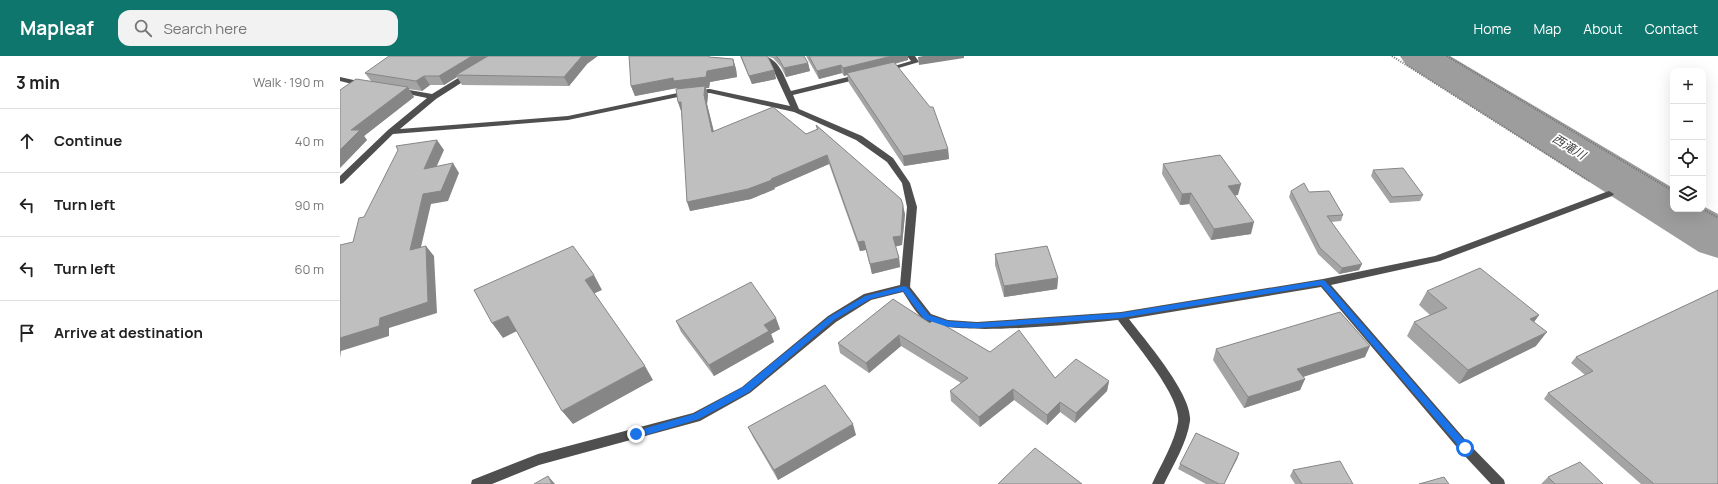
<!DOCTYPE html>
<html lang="en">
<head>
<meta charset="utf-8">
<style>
  :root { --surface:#fff; --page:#f2f2f2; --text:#222; --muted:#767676; --line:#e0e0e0; --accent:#0f766e }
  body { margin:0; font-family:Manrope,"Noto Sans JP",sans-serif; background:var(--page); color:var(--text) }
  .controls { position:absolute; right:12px; top:12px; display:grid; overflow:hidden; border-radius:8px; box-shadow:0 4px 16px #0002 }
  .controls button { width:36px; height:36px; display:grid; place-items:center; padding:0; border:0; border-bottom:1px solid var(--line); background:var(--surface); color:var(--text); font:20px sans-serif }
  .stop { position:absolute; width:12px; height:12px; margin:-9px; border:3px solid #1a73e8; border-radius:50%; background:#fff }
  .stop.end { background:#1a73e8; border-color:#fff; box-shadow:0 1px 4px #0008 }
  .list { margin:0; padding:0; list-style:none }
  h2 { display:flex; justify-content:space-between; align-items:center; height:52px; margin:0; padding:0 16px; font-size:17px }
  h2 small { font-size:13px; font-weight:400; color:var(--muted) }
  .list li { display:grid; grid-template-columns:26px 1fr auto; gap:12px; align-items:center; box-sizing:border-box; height:64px; padding:0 16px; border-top:1px solid var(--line) }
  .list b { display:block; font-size:15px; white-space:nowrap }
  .list em { font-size:13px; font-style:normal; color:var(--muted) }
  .icon { flex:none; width:22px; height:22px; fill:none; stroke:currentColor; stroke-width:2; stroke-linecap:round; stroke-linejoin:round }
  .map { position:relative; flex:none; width:1378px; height:428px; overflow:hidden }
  header { display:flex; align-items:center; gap:24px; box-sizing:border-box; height:56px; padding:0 20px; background:var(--accent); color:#fff }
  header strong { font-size:19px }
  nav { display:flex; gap:22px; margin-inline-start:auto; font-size:14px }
  .search { width:280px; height:36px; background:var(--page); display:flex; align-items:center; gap:10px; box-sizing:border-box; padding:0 14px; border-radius:12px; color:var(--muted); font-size:15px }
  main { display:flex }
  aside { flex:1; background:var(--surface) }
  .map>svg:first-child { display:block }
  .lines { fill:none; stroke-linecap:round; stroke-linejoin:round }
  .river { fill:#9d9d9d; fill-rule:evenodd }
  .path { stroke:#717171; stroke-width:2; stroke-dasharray:1 1.5; stroke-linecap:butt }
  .minor { fill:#4f4f4f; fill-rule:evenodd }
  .wall { fill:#a4a4a4 }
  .shaded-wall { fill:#868686 }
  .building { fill:#bfbfbf; stroke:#868686 }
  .route { fill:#1a73e8 }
  .labels { text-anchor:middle; stroke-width:3.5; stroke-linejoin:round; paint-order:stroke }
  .water-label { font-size:12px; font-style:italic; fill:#3e3e3e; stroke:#fff }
</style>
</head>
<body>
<header>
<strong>Mapleaf</strong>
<div class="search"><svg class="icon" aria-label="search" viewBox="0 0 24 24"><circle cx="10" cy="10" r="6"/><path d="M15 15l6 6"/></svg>Search here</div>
<nav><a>Home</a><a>Map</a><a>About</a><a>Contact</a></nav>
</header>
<main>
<aside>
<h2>3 min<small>Walk · 190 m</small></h2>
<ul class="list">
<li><svg class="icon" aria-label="ahead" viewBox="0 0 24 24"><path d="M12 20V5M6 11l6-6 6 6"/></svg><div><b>Continue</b></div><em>40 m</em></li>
<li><svg class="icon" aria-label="left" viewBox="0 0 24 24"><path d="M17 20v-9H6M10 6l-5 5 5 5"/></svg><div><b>Turn left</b></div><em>90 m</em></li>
<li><svg class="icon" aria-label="left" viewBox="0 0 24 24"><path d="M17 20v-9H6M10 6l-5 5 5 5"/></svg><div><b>Turn left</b></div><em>60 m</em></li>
<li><svg class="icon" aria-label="arrive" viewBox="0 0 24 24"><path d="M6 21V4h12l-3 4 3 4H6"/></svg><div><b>Arrive at destination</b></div></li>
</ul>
</aside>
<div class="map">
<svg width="1378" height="428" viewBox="0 0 1378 428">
  <rect width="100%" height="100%" fill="#fff"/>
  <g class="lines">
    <path class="river" d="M 1060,0 L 1110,0 L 1333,132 L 1333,153 L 1363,153 L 1363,150 L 1378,158 L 1378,202 L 1359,196 L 1066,9 Z"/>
    <path class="path" d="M 1052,0 L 1249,125
      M 1107,0 L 1333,135
      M 1363,153 L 1378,162"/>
    <path class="minor" d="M 420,0 C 439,0 444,21 451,35 L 520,18 L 523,18 L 523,22 L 453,39 L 459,53 L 522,80 L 553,102 L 570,127 L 577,151 L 570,231 L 591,258 L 608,264 L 637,266 L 781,256 L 983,223 L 1095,200 L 1266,136 L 1269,135 L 1274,138 L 1272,140 L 1100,205 L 991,229 L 1129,388 L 1164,424 L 1165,428 L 1151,428 L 1121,396 L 981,231 L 789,263 C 805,284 853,339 850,365 C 847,387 833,409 824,428 L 812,428 C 821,408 834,388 838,366 C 842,341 793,285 778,264 C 743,267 606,283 583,263 C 575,256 569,245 563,236 L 531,244 L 496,266 L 410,337 L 360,365 L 199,409 L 152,428 L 131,428 L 132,424 L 198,398 L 353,357 L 402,331 L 488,260 L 524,238 L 560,229 L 567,151 L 562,127 L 547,106 L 516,84 L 454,56 L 370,37 L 352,38 L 228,64 L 53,78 L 3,127 L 0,128 L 0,120 L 48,74 L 87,42 L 58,36 L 54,34 L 58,32 L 92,38 L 128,16 L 131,16 L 135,18 L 96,43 L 60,73 L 228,60 L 352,34 L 370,33 L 450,50 L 431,9 Z
      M 567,0 L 575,0 L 579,6 L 545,16 L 541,14 L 571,5 Z
      M 0,21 L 27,27 L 28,29 L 24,31 L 0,25 Z"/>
  </g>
  <path class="wall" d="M 400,0 L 464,0 L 468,7 L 470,15 L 446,21 L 441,11 L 433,2 L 426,0 L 434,14 L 436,23 L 412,28 Z
    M 466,0 L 568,0 L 568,4 L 555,8 L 608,93 L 609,103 L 564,110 L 509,27 L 507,19 L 504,20 L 502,17 L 479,23 Z
    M 373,1 L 393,3 L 396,13 L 397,21 L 370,26 L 369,32 L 366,32 L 368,39 L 367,48 L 374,76 L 466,78 L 477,74 L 476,69 L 565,158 L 562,189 L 555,190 L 559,202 L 560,211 L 532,218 L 526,194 L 520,195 L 489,108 L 434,132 L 435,133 L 411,143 L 350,155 L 341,54 L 338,46 L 337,32 L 295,40 L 291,30 Z
    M 247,8 L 229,30 L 122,29 L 117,21 L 104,29 L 90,29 L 82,35 L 68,33 L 74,41 L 24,80 L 27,84 L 0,112 L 31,25 L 25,17 Z
    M 823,108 L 898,139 L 895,139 L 911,178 L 871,184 L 849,148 L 840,149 L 822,118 Z
    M 1033,114 L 1083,139 L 1080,145 L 1050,147 L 1031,120 Z
    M 951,135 L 969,136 L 1003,159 L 1001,165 L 991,166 L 1019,214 L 999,218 L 978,198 L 949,141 Z
    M 655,198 L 718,222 L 717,233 L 664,241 L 655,209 Z
    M 1378,234 L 1378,428 L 1301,428 L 1204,343 L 1208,337 L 1245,319 L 1231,307 L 1236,301 Z
    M 1087,235 L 1199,259 L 1194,266 L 1196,290 L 1119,328 L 1067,280 L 1074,266 L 1090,259 L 1079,249 Z
    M 336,265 L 440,273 L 431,278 L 434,286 L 374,320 L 341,276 Z
    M 590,267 L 650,296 L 715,322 L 769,325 L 767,335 L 735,367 L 720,356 L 707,369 L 674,344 L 640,371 L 611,345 L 610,335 L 621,327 L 561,290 L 529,317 L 500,297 L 498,287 Z
    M 876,293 L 1025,301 L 963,321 L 965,323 L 960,334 L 904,352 L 873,304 Z
    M 408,371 L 516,379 L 438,424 L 413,381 Z
    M 899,397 L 897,403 L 884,428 L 866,428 L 838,413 L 840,408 Z
    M 953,414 L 1013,428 L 955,428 L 950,420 Z
    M 1208,421 L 1263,428 L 1201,428 Z"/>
  <path class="shaded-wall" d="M 132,0 L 153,0 L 116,19 L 117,21 L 104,29 L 99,20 Z
    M 242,0 L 258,0 L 247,8 L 229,30 L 224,21 Z
    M 552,0 L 568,0 L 568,4 L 508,19 L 507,17 L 507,19 L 504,20 L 503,12 Z
    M 583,0 L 624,0 L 624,2 L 579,9 L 578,1 Z
    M 393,3 L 396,13 L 397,21 L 370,26 L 369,32 L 366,32 L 368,39 L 367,48 L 376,85 L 338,35 L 337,32 L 295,40 L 291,30 L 367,15 Z
    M 468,7 L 470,15 L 446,21 L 444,12 Z
    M 501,9 L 502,17 L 479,23 L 477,15 Z
    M 434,14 L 436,23 L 412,28 L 409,20 Z
    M 84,20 L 90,29 L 82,35 L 76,25 Z
    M 68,31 L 74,41 L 24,80 L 27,84 L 0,112 L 0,94 L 11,74 Z
    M 338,46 L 341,46 L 341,55 Z
    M 97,84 L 104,94 L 91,123 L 84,113 Z
    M 608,93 L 609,103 L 564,110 L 563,100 Z
    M 487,99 L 489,108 L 434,132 L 435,133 L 411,143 L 350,155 L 347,146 L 431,123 Z
    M 113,107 L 119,117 L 108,145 L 91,148 L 78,204 L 70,194 L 83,138 Z
    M 901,128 L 898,139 L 886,141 L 888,130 Z
    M 851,137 L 849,148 L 840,149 L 842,138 Z
    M 563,149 L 565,158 L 562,189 L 554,191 L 553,181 Z
    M 914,166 L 911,178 L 871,184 L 874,173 Z
    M 524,185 L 526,194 L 520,195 L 518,186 Z
    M 86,190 L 94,200 L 97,257 L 49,272 L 49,280 L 1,295 L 0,302 L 0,282 Z
    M 559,202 L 560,211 L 532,218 L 530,208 Z
    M 1022,208 L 1019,214 L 999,218 L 1002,212 Z
    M 254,219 L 262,234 L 253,238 L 245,224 Z
    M 718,222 L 717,233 L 664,241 L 664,230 Z
    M 1199,259 L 1189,273 L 1190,263 Z
    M 168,260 L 179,274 L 163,282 L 152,267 Z
    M 436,262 L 440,273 L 431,278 L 434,286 L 374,320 L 369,309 L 424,269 Z
    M 1207,276 L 1196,290 L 1119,328 L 1128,314 Z
    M 559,279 L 561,290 L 529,317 L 526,307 Z
    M 1030,290 L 1025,301 L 953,324 L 957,313 Z
    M 305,310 L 313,324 L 233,368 L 222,355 Z
    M 965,323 L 960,334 L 904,352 L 908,341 Z
    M 769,325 L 767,335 L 735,367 L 736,357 Z
    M 673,333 L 674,344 L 640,371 L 639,361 Z
    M 720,346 L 720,356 L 707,369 L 707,359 Z
    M 513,368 L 516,379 L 438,424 L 434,414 Z
    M 899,397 L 897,403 L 884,428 Z
    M 208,420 L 215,428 L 212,428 Z"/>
  <path class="building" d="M 49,0 L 132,0 L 99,20 L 84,20 L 76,25 L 25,17 Z
    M 148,0 L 242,0 L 224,21 L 116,19 Z
    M 289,0 L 369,0 L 369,1 L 393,3 L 394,10 L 367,15 L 366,21 L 334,25 L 333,22 L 291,30 Z
    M 401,0 L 426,0 L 428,1 L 434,14 L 409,20 Z
    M 436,0 L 464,0 L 468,7 L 444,12 L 439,3 Z
    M 469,0 L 552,0 L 503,12 L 501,9 L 477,15 Z
    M 554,6 L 590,51 L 593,51 L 608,93 L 563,100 L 507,17 Z
    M 16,23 L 68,31 L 11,74 L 20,74 L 0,94 L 0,34 Z
    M 365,30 L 364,39 L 372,76 L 433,51 L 466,78 L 478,73 L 476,69 L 561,143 L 563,149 L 561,180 L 553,181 L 559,202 L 530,208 L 524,185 L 518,186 L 487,99 L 431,123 L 432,124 L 408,133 L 347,146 L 341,46 L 338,46 L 336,33 Z
    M 97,84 L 84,113 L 113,107 L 101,135 L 83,138 L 70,194 L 86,190 L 88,246 L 40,262 L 39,270 L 0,282 L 0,189 L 13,186 L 19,162 L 24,161 L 58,94 L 56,90 Z
    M 880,99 L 901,128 L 888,130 L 914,166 L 874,173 L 851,137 L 842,138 L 823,108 Z
    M 1063,112 L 1083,139 L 1052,141 L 1033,114 Z
    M 964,127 L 969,136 L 989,135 L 1003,159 L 987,160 L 1022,208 L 1002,212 L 980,192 L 951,135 Z
    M 233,190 L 254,219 L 245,224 L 305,310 L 222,355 L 168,260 L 152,267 L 134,234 Z
    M 707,190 L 718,222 L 664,230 L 655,198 Z
    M 1140,212 L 1199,259 L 1190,263 L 1207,276 L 1128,314 L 1074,266 L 1107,252 L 1087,235 Z
    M 411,226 L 436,262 L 424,269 L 429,275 L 369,309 L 336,265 Z
    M 1378,234 L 1378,428 L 1314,428 L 1208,337 L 1253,315 L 1236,301 Z
    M 553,243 L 590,267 L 594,263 L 650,296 L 679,274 L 715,322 L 736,303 L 769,325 L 736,357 L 720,346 L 707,359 L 673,333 L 639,361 L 610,335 L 628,322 L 559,279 L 526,307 L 498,287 Z
    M 1000,256 L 1030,290 L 957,313 L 965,323 L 908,341 L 876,293 Z
    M 485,329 L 513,368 L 434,414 L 408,371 Z
    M 856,377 L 899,397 L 884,428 L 879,428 L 840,408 Z
    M 695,392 L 742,428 L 658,428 Z
    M 1000,405 L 1013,428 L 962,428 L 953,414 Z
    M 1240,406 L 1263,428 L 1215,428 L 1208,421 Z
    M 208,420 L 212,428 L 194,428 Z
    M 1104,421 L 1109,428 L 1079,428 Z"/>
  <path class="route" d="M 983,224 L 985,225 L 1128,389 L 1128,394 L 1122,394 L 981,229 L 781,262 L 637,272 L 608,271 L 584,263 L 563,235 L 530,243 L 494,264 L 409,336 L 359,363 L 296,382 L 292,378 L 296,375 L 354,358 L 403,331 L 489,261 L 525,240 L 564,230 L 567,231 L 589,259 L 608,265 L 637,267 L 781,257 Z"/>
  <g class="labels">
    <g class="water-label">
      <text transform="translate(1229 91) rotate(32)" y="4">西滝川</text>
    </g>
  </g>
</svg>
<div class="controls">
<button>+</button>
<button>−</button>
<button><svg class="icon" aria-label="locate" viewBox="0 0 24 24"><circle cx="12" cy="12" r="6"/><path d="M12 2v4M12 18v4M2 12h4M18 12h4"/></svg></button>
<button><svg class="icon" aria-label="layers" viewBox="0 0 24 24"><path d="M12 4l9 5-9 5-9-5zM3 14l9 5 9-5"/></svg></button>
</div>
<div class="stop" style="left:1125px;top:392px"></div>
<div class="stop end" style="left:296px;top:378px"></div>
</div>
</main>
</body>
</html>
